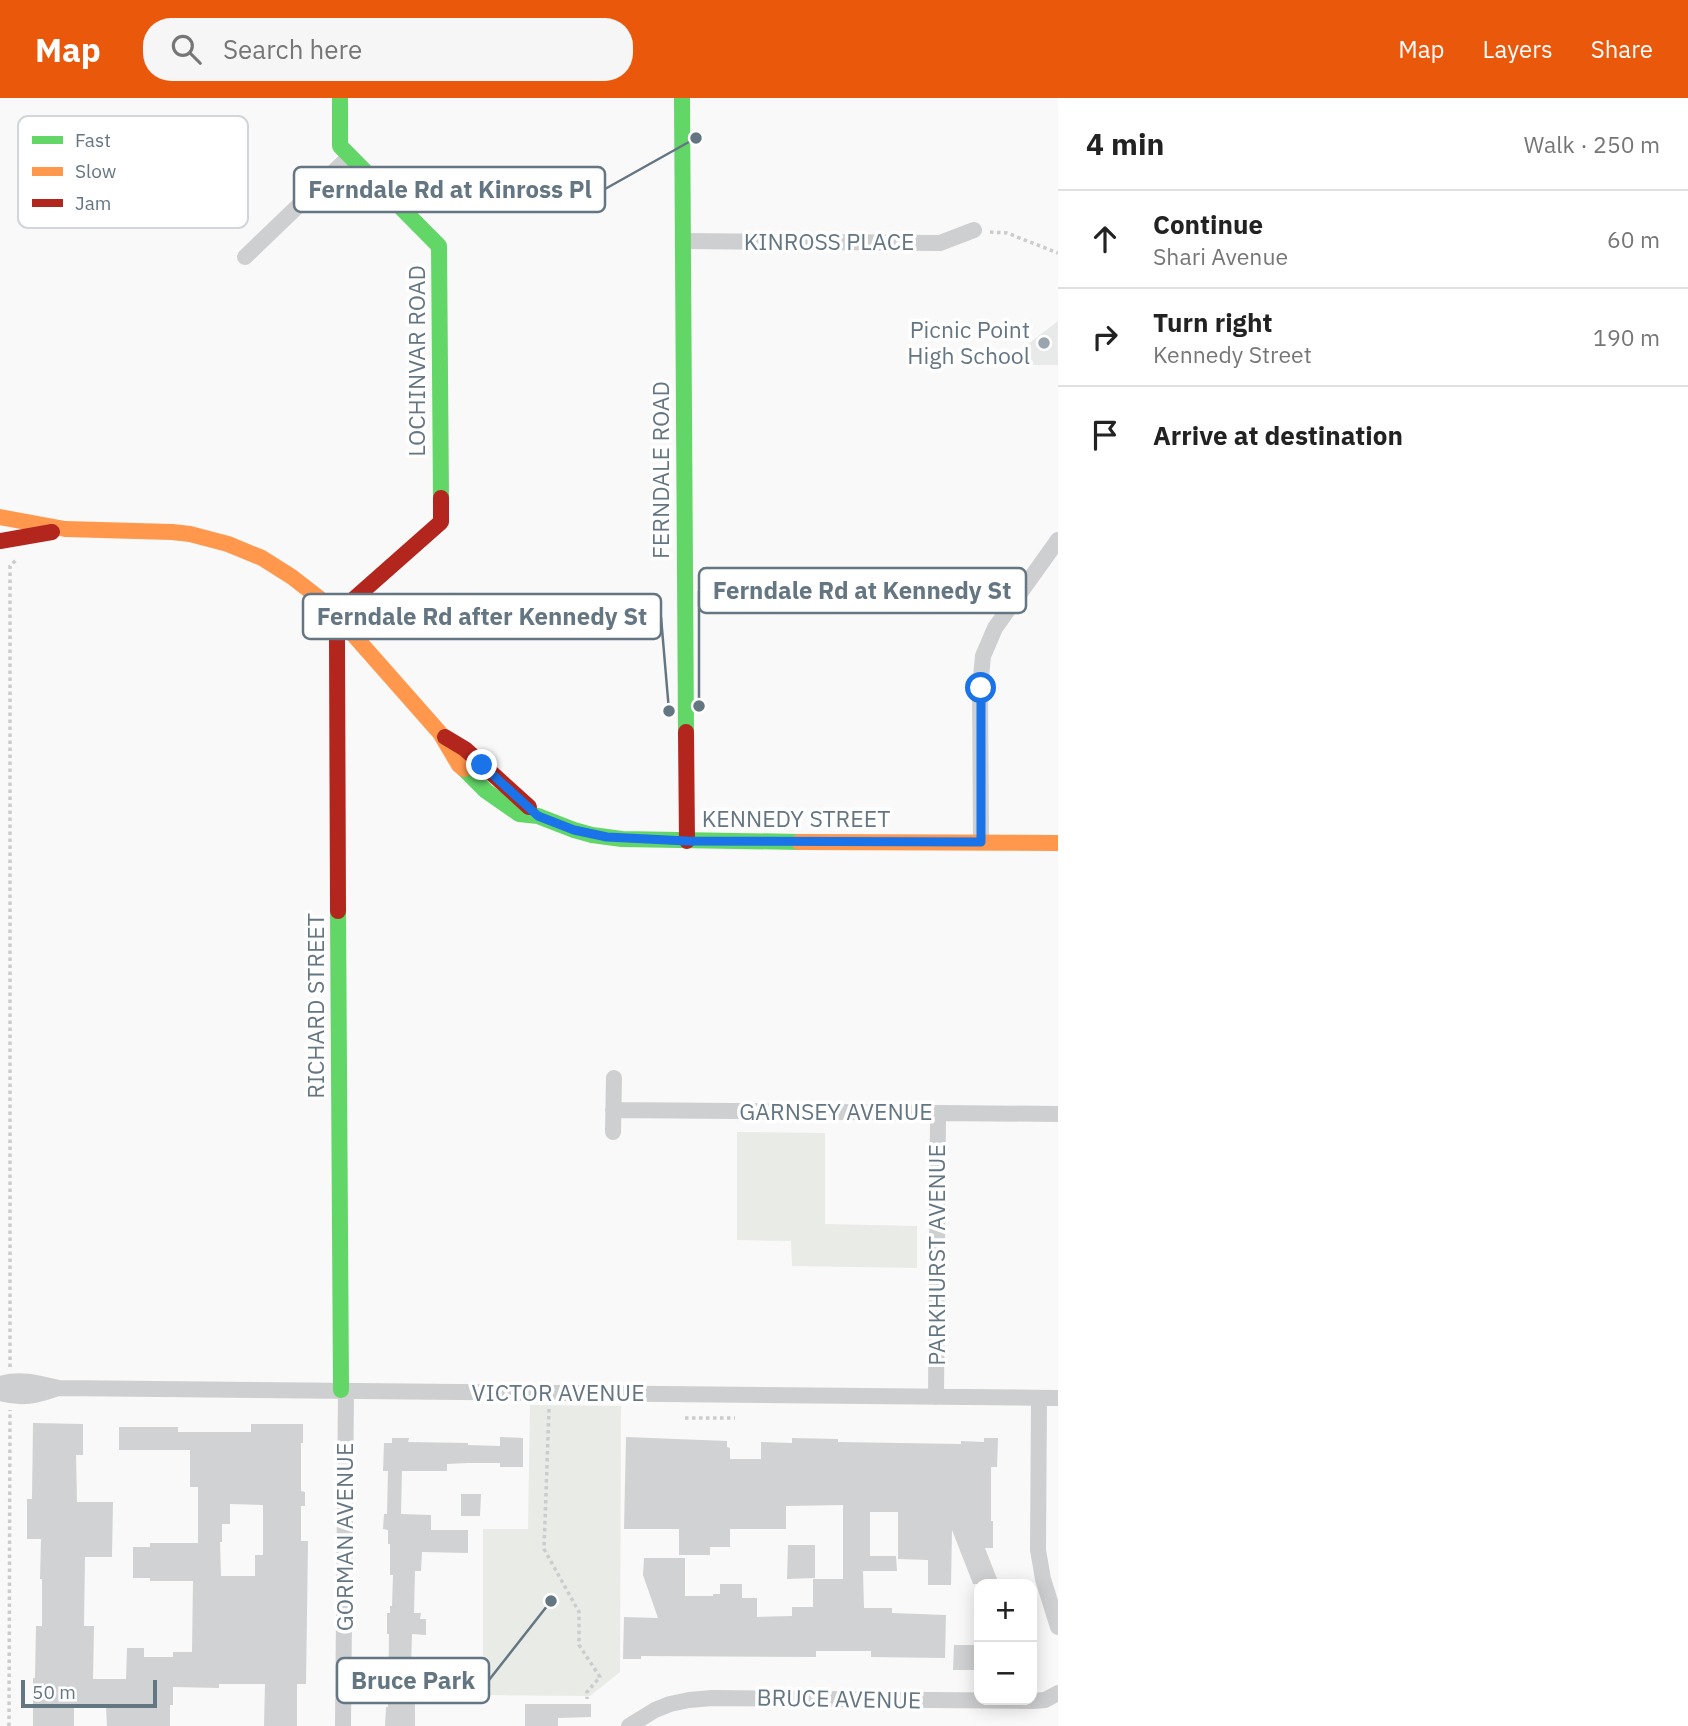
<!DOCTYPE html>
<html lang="en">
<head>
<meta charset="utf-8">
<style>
  :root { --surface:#fff; --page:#f6f6f6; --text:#222; --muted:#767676; --line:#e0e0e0; --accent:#ea580c }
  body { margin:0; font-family:"IBM Plex Sans",sans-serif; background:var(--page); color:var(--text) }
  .controls { position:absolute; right:21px; bottom:21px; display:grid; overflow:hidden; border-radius:14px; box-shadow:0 4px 18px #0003 }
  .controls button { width:63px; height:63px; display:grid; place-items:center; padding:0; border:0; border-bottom:2px solid var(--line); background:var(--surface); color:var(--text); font:35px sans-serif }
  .scale { position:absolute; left:21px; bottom:18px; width:136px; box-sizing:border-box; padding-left:7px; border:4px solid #657683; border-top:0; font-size:19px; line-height:24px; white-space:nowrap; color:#657683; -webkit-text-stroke:5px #fff; paint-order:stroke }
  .stop { position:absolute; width:21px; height:21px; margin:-16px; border:5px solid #1a73e8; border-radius:50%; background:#fff }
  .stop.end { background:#1a73e8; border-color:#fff; box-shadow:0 2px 7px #0008 }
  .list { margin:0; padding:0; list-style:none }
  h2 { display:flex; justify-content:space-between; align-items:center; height:91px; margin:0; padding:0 28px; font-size:30px }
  h2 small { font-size:23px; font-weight:400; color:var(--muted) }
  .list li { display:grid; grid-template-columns:46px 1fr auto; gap:21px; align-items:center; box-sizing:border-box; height:98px; padding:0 28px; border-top:2px solid var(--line) }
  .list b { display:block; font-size:26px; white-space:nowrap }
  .list p { margin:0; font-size:23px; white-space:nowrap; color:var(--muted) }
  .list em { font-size:23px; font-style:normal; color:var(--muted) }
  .icon { flex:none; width:38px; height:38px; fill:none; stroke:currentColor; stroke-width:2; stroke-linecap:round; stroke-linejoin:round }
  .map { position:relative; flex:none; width:1058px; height:1628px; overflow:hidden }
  header { display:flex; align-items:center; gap:42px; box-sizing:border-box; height:98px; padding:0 35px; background:var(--accent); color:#fff }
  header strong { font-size:33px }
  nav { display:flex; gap:38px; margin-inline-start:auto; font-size:24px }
  .search { width:490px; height:63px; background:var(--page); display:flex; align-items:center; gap:18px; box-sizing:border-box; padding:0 24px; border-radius:28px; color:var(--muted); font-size:26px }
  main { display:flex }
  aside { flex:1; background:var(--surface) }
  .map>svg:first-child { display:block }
  .built { fill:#e8e9e9 }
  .green { fill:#e8ebe6 }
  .building { fill:#d0d2d3; fill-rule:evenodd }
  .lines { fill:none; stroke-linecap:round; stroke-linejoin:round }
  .path { stroke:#cbcccd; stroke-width:3.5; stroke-dasharray:3.5 3.5; stroke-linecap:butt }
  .street { stroke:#cecfd0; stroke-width:16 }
  .fast { stroke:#63d668; stroke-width:16 }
  .slow { stroke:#ff974d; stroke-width:16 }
  .jam { stroke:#b3261e; stroke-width:16 }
  .route { stroke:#1a73e8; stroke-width:9 }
  .poi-dot { fill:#99a4ac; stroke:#fff; stroke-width:2.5 }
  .labels { text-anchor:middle; stroke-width:7; stroke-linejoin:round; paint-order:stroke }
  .street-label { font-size:23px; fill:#657683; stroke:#fff }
  .poi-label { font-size:23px; fill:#657683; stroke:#fff; text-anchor:end }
  .key { fill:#fff; stroke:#d1d6da; stroke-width:2 }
  .key-label { font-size:19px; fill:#657683 }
  .leader { fill:none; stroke:#657683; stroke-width:2.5 }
  .callout-dot { fill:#657683; stroke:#fff; stroke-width:2.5 }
  .callout { fill:#fff; stroke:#657683; stroke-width:2.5 }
  .callout-label { font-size:24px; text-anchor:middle; font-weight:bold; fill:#657683 }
</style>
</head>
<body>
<header>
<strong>Map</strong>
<div class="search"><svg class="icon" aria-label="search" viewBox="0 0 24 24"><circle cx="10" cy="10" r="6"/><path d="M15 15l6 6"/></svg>Search here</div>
<nav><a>Map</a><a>Layers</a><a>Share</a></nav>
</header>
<main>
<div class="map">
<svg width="1058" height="1628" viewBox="0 0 1058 1628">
  <rect width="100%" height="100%" fill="#f9f9f9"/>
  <path class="built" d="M 1058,223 L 1058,267 L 1001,267 Z"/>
  <path class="green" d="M 737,1034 L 825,1035 L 825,1126 L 917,1128 L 917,1170 L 792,1168 L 791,1143 L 737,1142 Z
    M 530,1307 L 621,1308 L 620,1574 L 590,1598 L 483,1597 L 483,1431 L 528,1431 Z"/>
  <path class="building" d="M 33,1325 L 83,1326 L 83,1357 L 76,1357 L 77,1404 L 113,1404 L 112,1459 L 85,1459 L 84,1528 L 94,1528 L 93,1581 L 126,1581 L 127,1550 L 144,1550 L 144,1559 L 173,1559 L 173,1554 L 192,1554 L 193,1483 L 150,1483 L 150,1480 L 133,1480 L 133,1449 L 150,1449 L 150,1445 L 198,1445 L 198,1389 L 190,1389 L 190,1352 L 119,1352 L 119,1329 L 178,1329 L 178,1334 L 251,1334 L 251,1326 L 303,1326 L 303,1345 L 301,1345 L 301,1393 L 305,1394 L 305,1408 L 301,1408 L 301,1443 L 308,1443 L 306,1586 L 297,1586 L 297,1628 L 264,1628 L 265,1586 L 219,1586 L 219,1590 L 173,1589 L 173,1607 L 170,1607 L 170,1628 L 107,1628 L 106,1608 L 74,1608 L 74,1628 L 33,1628 L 33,1580 L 35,1580 L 36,1528 L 42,1528 L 42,1481 L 40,1481 L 41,1441 L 27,1441 L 27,1401 L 32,1401 ZM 230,1406 L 263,1407 L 263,1457 L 255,1457 L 255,1478 L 221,1478 L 220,1444 L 222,1444 L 222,1426 L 230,1426 Z
    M 500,1339 L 523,1340 L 523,1369 L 500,1369 L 500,1365 L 468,1365 L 447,1366 L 447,1373 L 402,1373 L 401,1416 L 431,1417 L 431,1432 L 468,1432 L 468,1455 L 422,1454 L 421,1473 L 415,1473 L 414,1515 L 421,1515 L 420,1521 L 426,1521 L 426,1537 L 412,1536 L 411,1569 L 418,1570 L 417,1585 L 415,1585 L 415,1628 L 385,1628 L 386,1609 L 388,1609 L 389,1536 L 387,1536 L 387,1515 L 390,1515 L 390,1508 L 392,1508 L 393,1477 L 390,1477 L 390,1446 L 388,1446 L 388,1432 L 383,1431 L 384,1416 L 387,1416 L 388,1373 L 383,1373 L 384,1345 L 392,1345 L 392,1340 L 409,1340 L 408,1344 L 468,1345 L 468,1347 L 500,1348 Z
    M 626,1339 L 727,1343 L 727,1349 L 730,1350 L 730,1361 L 761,1361 L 761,1344 L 792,1345 L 792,1340 L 838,1341 L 838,1344 L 961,1346 L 961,1343 L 984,1344 L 984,1340 L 998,1340 L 997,1369 L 991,1369 L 991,1423 L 993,1423 L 993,1450 L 985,1450 L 999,1486 L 973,1486 L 952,1432 L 951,1487 L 928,1487 L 928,1462 L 898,1461 L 898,1414 L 870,1414 L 870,1458 L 896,1458 L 897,1473 L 863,1473 L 864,1510 L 892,1510 L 892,1515 L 946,1517 L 945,1560 L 871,1559 L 871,1553 L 816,1553 L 816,1559 L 641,1558 L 641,1561 L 623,1561 L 624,1519 L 658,1520 L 643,1477 L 644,1460 L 685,1460 L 685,1498 L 713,1498 L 713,1496 L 720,1496 L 720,1486 L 742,1486 L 742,1500 L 757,1500 L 757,1519 L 792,1518 L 792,1509 L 813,1509 L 813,1481 L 843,1481 L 843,1407 L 786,1408 L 786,1431 L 730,1431 L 730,1449 L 710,1449 L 710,1457 L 679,1457 L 679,1431 L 624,1431 Z
    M 461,1396 L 481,1396 L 480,1418 L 461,1418 Z
    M 788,1447 L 815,1447 L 815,1480 L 787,1481 Z
    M 954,1547 L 979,1547 L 979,1572 L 953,1572 Z
    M 525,1606 L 591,1606 L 591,1619 L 558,1620 L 558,1628 L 525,1628 Z"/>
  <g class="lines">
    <path class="path" d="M 990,134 L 1007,135 L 1058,155
      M 10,1269 L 10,468 L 17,461
      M 549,1311 L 544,1451 L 579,1514 L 579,1547 L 600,1579 L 587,1594 L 587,1601
      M 685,1320 L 735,1320
      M 9,1628 L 10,1312"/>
    <path class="street" d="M 683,143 L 940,145 L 974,132
      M 245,159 L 350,58
      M 981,744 L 980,590 L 983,558 L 995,530 L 1058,442
      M 613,1012 L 1058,1016
      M 613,1034 L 614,980
      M 0,1286 C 20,1280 38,1285 58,1290 L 1058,1300
      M 0,1295 C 22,1301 36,1298 58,1290
      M 936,1299 L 938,1015
      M 1039,1300 L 1038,1452 L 1043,1481 L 1058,1529
      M 343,1628 L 346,1293
      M 629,1628 L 655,1612 L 670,1606 L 689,1602 L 712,1600 L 1033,1603 L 1045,1602 L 1058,1595"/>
    <path class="fast" d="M 340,0 L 340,48 L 439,148 L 441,400
      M 682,0 L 686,634
      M 464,671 L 486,693 L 519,716 L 538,718 L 574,732 L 592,737 L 622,741 L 799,744
      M 338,813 L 341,1292"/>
    <path class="slow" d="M 0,419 L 65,431 L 172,434 L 190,436 L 228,446 L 262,460 L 292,479 L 319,500 L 343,525 L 440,635 L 459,667 L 464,671
      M 799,744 L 1058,745"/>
    <path class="jam" d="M 0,443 L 52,434
      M 686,634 L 687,743
      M 445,639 L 465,651 L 529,709
      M 338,813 L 337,541 L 346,508 L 441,424 L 441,400"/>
  </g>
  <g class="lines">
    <path class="route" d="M 482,667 L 538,718 L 574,732 L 607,739 L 687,743 L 981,744 L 981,590"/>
  </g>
  <circle class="poi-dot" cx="1044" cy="245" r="7"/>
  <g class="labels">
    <g class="street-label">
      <text x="829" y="152">KINROSS PLACE</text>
      <text transform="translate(417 263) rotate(-90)" y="8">LOCHINVAR ROAD</text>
      <text transform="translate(661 372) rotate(-90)" y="8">FERNDALE ROAD</text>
      <text x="796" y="729">KENNEDY STREET</text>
      <text transform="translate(316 908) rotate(-90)" y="8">RICHARD STREET</text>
      <text x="836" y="1022">GARNSEY AVENUE</text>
      <text transform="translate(937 1157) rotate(-90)" y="8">PARKHURST AVENUE</text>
      <text x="558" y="1303">VICTOR AVENUE</text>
      <text transform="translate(345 1439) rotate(-90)" y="8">GORMAN AVENUE</text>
      <text transform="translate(839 1601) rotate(1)" y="8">BRUCE AVENUE</text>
    </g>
    <g class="poi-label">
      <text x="1030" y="240">Picnic Point<tspan x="1030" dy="26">High School</tspan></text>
    </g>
  </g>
  <rect x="18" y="18" width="230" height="112" rx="10" class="key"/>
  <rect x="32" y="38" width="31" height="8" fill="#63d668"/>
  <rect x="32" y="69" width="31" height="9" fill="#ff974d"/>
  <rect x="32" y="101" width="31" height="8" fill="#b3261e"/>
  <g class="key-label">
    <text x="75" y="49">Fast</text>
    <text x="75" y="80">Slow</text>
    <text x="75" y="112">Jam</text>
  </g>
  <path class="leader" d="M696 40L605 91M699 608L699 493M669 613L661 519M551 1503L489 1582"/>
  <g class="callout-dot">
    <circle cx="696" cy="40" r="7"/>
    <circle cx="699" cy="608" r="7"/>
    <circle cx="669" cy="613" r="7"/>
    <circle cx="551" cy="1503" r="7"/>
  </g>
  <g class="callout">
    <rect x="294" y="69" width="311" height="45" rx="7"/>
    <rect x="699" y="470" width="327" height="45" rx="7"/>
    <rect x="303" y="496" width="358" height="45" rx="7"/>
    <rect x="337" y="1560" width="152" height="45" rx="7"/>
  </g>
  <g class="callout-label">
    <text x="450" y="100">Ferndale Rd at Kinross Pl</text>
    <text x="862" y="501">Ferndale Rd at Kennedy St</text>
    <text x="482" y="527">Ferndale Rd after Kennedy St</text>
    <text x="413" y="1591">Bruce Park</text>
  </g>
</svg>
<div class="controls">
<button>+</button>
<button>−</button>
</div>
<div class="scale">50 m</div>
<div class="stop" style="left:981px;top:590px"></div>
<div class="stop end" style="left:482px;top:667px"></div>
</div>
<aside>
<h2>4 min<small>Walk · 250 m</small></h2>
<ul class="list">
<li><svg class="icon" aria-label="ahead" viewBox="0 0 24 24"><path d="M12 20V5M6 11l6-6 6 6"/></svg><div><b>Continue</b><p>Shari Avenue</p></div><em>60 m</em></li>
<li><svg class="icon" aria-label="right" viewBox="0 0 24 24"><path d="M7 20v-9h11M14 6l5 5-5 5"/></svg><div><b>Turn right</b><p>Kennedy Street</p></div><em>190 m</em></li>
<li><svg class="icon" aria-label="arrive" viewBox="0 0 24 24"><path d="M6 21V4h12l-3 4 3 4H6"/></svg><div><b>Arrive at destination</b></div></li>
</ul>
</aside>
</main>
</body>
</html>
